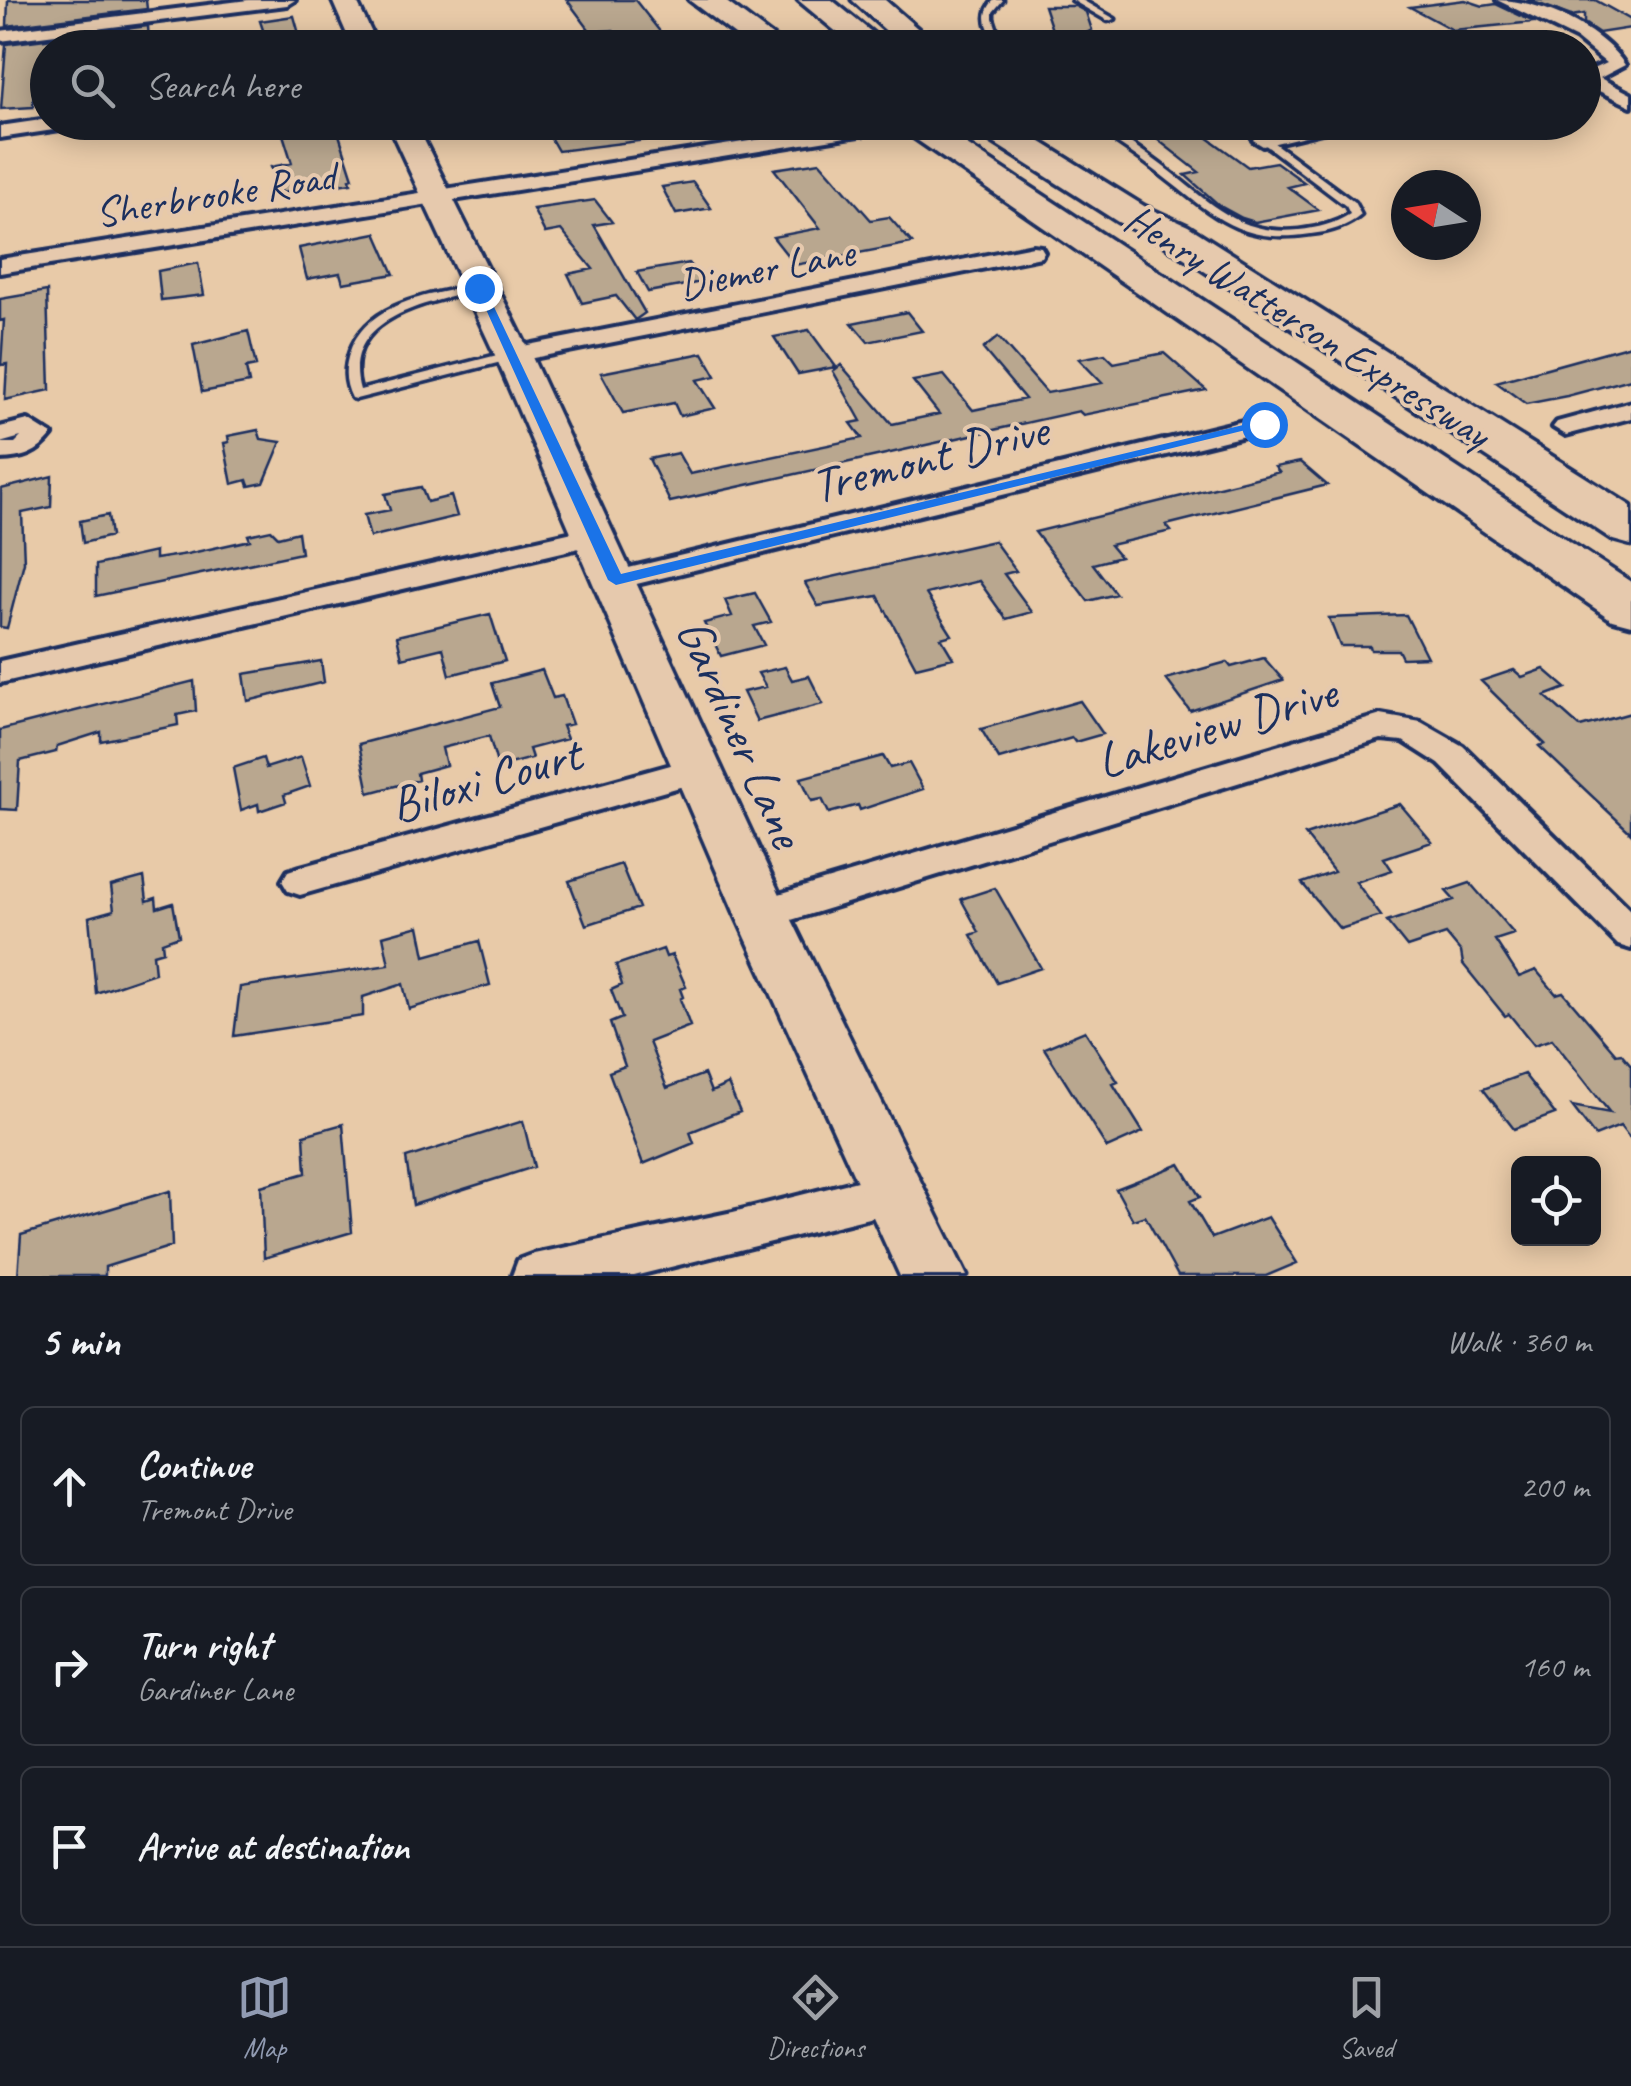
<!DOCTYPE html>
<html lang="en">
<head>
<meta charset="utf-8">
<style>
  :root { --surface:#171b24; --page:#20242c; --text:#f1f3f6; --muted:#9ea1a6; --line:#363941; --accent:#919bb2 }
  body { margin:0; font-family:Caveat,sans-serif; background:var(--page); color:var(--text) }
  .controls { position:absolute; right:30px; bottom:30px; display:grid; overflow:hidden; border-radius:15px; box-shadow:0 5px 25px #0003 }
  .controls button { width:90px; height:90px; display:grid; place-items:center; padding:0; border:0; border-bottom:2px solid var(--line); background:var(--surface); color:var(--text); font:50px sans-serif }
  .compass { position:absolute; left:1391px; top:170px; width:90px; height:90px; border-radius:50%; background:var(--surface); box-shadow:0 5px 25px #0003; rotate:282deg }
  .stop { position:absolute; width:30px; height:30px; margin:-22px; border:8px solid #1a73e8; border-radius:50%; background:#fff }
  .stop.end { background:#1a73e8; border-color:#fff; box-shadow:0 2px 10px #0008 }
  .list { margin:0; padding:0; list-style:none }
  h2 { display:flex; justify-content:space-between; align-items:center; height:130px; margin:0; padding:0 40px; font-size:42px }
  h2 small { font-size:32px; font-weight:400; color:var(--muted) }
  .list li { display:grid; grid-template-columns:65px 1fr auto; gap:30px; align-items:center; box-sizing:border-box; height:160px; margin:0 20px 20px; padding:0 20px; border:2px solid var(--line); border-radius:15px }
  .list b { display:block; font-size:38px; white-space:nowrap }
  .list p { margin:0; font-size:32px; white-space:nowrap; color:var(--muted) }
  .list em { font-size:32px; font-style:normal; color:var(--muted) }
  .icon { flex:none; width:55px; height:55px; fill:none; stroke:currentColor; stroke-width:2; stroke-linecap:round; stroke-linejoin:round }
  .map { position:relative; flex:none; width:1631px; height:1276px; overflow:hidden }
  .search { position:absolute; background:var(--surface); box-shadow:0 5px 25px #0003; left:30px; right:30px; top:30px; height:110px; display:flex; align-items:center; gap:25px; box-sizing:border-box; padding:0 35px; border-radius:55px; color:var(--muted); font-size:38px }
  .sheet { height:670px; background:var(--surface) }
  nav { display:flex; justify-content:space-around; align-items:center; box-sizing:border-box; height:140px; border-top:2px solid var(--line); background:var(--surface); font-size:28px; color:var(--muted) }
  nav a { display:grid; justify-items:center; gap:5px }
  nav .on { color:var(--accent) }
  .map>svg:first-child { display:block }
  .building { fill:#b9a78f; stroke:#1b2f5e; stroke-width:2.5 }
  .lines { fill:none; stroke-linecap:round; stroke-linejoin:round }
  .service-casing { stroke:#1b2f5e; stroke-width:7 }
  .minor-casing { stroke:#1b2f5e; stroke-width:8 }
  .secondary-casing { stroke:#1b2f5e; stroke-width:7 }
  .motorway-casing { stroke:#1b2f5e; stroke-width:7 }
  .service { fill:#e6c9ad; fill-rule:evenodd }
  .minor { fill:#e6c9ad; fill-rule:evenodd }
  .secondary { fill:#e6c9ad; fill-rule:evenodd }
  .motorway { fill:#e6c9ad; fill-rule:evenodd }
  .route { fill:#1a73e8 }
  .labels { text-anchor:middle; stroke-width:8; stroke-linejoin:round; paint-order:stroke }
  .far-street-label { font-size:42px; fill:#1b2f5e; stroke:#e6c9ad }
  .street-label { font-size:50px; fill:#1b2f5e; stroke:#e6c9ad }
</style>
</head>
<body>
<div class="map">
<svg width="1631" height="1276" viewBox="0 0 1631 1276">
  <rect width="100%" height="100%" fill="#e8caa8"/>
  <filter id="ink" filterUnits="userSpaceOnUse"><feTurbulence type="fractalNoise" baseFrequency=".01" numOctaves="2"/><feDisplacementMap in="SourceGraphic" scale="20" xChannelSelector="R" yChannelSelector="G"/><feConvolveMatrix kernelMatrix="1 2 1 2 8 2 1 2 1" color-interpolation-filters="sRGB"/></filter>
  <g filter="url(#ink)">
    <path class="building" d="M 8,0 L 146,0 L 147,9 L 7,26 Z
      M 567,0 L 635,0 L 673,48 L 626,48 L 613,30 L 591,32 Z
      M 1465,0 L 1483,6 L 1496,4 L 1534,22 L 1453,30 L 1410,7 Z
      M 1527,0 L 1595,0 L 1631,20 L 1631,28 L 1599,33 L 1584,23 L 1584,14 L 1571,16 Z
      M 1044,6 L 1075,6 L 1086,12 L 1092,30 L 1082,35 L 1087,48 L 1058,48 Z
      M 294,16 L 303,48 L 269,48 L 260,21 Z
      M 148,26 L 149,41 L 102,48 L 48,48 L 48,78 L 34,80 L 33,107 L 1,109 L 6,44 Z
      M 279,122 L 335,122 L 353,178 L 350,179 L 351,183 L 282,193 L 271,167 L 292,163 Z
      M 593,122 L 670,122 L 671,137 L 558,151 L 546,130 Z
      M 1135,122 L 1189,124 L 1248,167 L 1276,162 L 1305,183 L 1288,187 L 1319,210 L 1255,222 L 1242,218 L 1220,206 L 1185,175 L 1199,172 Z
      M 820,162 L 871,220 L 889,217 L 912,243 L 795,265 L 773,237 L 820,228 L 774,169 Z
      M 693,182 L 711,208 L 676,214 L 662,187 Z
      M 595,200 L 612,222 L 594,225 L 645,313 L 635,320 L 616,296 L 582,303 L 568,274 L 593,269 L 561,230 L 545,233 L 533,209 Z
      M 376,233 L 394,274 L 343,283 L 340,273 L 307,279 L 299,248 Z
      M 198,263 L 204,295 L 161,300 L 158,271 Z
      M 689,263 L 701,282 L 648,292 L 637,272 Z
      M 47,291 L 50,390 L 5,400 L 7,364 L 1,365 L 4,320 L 0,321 L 0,299 Z
      M 907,312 L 922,331 L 868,342 L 852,323 Z
      M 809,330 L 836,367 L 798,374 L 774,337 Z
      M 248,331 L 256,366 L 246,368 L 249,383 L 202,392 L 193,345 Z
      M 998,337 L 1047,393 L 1102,383 L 1079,359 L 1105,354 L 1114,363 L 1164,353 L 1206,390 L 1083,415 L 1079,411 L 670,502 L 649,459 L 678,453 L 690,474 L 862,438 L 851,423 L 861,421 L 833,371 L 841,365 L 892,424 L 939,414 L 913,381 L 944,375 L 973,410 L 1025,399 L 983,349 Z
      M 1631,345 L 1631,379 L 1567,396 L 1526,404 L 1496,382 Z
      M 703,353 L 716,376 L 697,380 L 715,408 L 680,416 L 674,403 L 623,413 L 601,373 Z
      M 258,430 L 261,439 L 281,442 L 264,483 L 249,486 L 247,480 L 232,484 L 224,443 L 229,442 L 228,436 Z
      M 1300,462 L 1327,485 L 1166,525 L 1171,531 L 1110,545 L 1120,557 L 1093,564 L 1116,594 L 1088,601 L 1035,532 L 1268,475 L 1279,472 L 1275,467 Z
      M 52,476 L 51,507 L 22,513 L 24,562 L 7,628 L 0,627 L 1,489 Z
      M 421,487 L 427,502 L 451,496 L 457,516 L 370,537 L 364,515 L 390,510 L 385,494 Z
      M 108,515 L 111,536 L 83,543 L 80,521 Z
      M 271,530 L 278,537 L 298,532 L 301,553 L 96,596 L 96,565 L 155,552 L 155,559 L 187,554 L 250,540 L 248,535 Z
      M 994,541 L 1016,571 L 1004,574 L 1032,612 L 1006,619 L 979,581 L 926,594 L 952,635 L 941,638 L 953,658 L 916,667 L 878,596 L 818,606 L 805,583 Z
      M 755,593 L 771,622 L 754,626 L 764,645 L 721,656 L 704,623 L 732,616 L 725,600 Z
      M 490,614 L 505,661 L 450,675 L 443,648 L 402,658 L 397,636 Z
      M 1406,615 L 1427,657 L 1402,658 L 1398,650 L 1371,650 L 1370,646 L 1340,646 L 1329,618 Z
      M 1264,658 L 1283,680 L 1190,711 L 1166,679 L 1227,662 L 1231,667 Z
      M 321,661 L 324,682 L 248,701 L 244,674 Z
      M 785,667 L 792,680 L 809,676 L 823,704 L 757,721 L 743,692 L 766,687 L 758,673 Z
      M 1544,669 L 1566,688 L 1545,696 L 1580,727 L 1631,713 L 1631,833 L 1539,746 L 1545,744 L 1481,681 L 1514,670 L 1522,677 Z
      M 542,670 L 553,698 L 562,696 L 572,724 L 562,726 L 567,739 L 529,749 L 532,758 L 498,767 L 489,736 L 442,748 L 446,765 L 417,773 L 418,780 L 369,793 L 359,744 L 500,707 L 492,683 Z
      M 194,681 L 196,711 L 177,715 L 178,725 L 101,741 L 101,732 L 57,746 L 56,752 L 20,761 L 17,810 L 0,809 L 0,730 Z
      M 1080,701 L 1103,734 L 1075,742 L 1072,738 L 999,759 L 981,729 Z
      M 883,756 L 890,768 L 909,763 L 923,789 L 860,810 L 858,805 L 829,813 L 822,799 L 812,801 L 801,778 Z
      M 301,757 L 310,786 L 284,795 L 286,802 L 259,811 L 258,804 L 241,810 L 233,768 L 263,758 L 266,768 Z
      M 1400,804 L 1432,842 L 1384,858 L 1392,870 L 1356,882 L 1381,916 L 1340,929 L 1302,883 L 1334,872 L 1305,835 Z
      M 621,864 L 639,908 L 586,925 L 569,881 Z
      M 144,877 L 147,901 L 156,898 L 157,908 L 173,903 L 179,936 L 162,942 L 163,951 L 153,954 L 155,973 L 96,993 L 89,917 L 114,910 L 111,886 Z
      M 1470,883 L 1514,934 L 1495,940 L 1519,977 L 1536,970 L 1556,994 L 1563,992 L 1616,1054 L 1621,1053 L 1631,1065 L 1631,1140 L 1620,1126 L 1595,1136 L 1572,1106 L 1610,1113 L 1552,1039 L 1534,1045 L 1509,1014 L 1505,1016 L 1463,964 L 1461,952 L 1446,934 L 1407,947 L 1387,922 L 1454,900 L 1446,891 Z
      M 995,888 L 1041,968 L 997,983 L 971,935 L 979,932 L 961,899 Z
      M 419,926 L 425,956 L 479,941 L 490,985 L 409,1009 L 403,984 L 363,997 L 363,1016 L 234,1036 L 240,987 L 389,965 L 383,936 Z
      M 663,949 L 666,957 L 672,955 L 686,987 L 680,989 L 683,997 L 680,999 L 690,1026 L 649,1042 L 667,1088 L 704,1074 L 711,1092 L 728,1084 L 740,1112 L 690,1132 L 694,1143 L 643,1164 L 609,1072 L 625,1066 L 610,1023 L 622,1018 L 611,990 L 622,985 L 616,965 Z
      M 1085,1031 L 1118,1082 L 1113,1084 L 1143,1132 L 1107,1148 L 1044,1048 Z
      M 1524,1074 L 1555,1114 L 1514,1129 L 1483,1089 Z
      M 523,1121 L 534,1167 L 413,1205 L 406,1158 Z
      M 343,1124 L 352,1232 L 264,1258 L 261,1186 L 306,1173 L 304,1135 Z
      M 1180,1164 L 1200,1197 L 1190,1201 L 1212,1238 L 1268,1217 L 1297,1263 L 1266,1276 L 1178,1276 L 1145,1216 L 1133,1220 L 1116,1189 Z
      M 170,1191 L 172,1246 L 105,1267 L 105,1276 L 18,1276 L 21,1235 Z"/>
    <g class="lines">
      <g class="service-casing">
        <path id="service" d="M 994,0 L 1003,0 L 993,12 L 993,18 L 997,30 L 1011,48 L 1002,48 C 989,32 978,17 994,0 Z
          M 1072,0 L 1082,0 L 1115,19 L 1108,21 Z
          M 1089,122 L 1100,122 C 1122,137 1143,151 1164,167 C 1209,201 1237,236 1299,230 C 1318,228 1334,224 1350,214 L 1346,206 L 1235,122 L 1246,122 L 1354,202 L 1361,215 C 1347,227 1329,232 1311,234 C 1234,246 1209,210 1152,168 C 1132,152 1109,139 1089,122 Z
          M 479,284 L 483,285 L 483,289 C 433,302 339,315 360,390 L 513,351 L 517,352 L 517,358 L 356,399 L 352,398 C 344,382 344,368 350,351 C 369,300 433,295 479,284 Z"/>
      </g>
      <g class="minor-casing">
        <path id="minor" d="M 248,0 L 295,0 L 287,5 L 0,41 L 0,31 Z
          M 1497,0 C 1541,0 1600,28 1625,65 L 1600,78 L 1631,94 L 1631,106 L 1584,84 L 1584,73 L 1606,63 L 1577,39 Z
          M 48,119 L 48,122 L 76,122 L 67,128 L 0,138 L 0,126 Z
          M 1323,122 L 1363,122 L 1263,146 L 1253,140 L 1256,136 Z
          M 858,124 L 867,130 L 865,134 L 0,273 L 0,259 Z
          M 1033,246 L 1041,247 L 1044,252 L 1041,257 L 513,362 L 501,355 L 513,348 Z
          M 1631,402 L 1631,418 L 1566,435 L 1553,427 L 1557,422 Z
          M 1264,416 L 1277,424 L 1273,429 L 616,589 L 606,587 L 602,580 L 606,573 L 616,571 Z
          M 28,420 L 52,435 C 37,454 24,458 0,459 L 0,443 L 15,443 L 21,437 L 0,443 L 0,427 Z
          M 595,527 L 605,530 L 609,536 L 605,542 L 0,683 L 0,661 Z
          M 1381,715 L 1421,722 L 1463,746 L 1631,911 L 1631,949 L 1618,945 L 1439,764 L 1403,741 L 1381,739 L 762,929 L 749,924 L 744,914 L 749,904 L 762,899 Z
          M 696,758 L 708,761 L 712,770 L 708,779 L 300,895 L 288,891 L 282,881 L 288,871 L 300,867 Z
          M 893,1172 L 908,1178 L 914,1192 L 908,1206 L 893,1212 L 634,1276 L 512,1276 L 518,1260 L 534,1254 L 733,1212 Z"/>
      </g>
      <g class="secondary-casing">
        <path id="secondary" d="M 332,0 L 356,0 L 379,48 L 353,48 Z
          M 387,122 L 415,122 L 531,355 L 789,914 L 967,1276 L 900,1276 L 735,914 L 495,355 Z"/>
      </g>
      <g class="motorway-casing">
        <path id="motorway" d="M 689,0 L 724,0 L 788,48 L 752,48 Z
          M 798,0 L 832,0 L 891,48 L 856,48 Z
          M 852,0 L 885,0 L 940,48 L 905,48 Z
          M 891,122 L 932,122 L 1631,582 L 1631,625 L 1612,620 Z
          M 967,122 L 1009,122 L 1144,206 L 1188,226 L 1631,506 L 1631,545 L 1613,540 L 1160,242 L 1118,222 L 972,129 Z"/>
      </g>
      <use href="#service" class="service"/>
      <use href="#minor" class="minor"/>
      <use href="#secondary" class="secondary"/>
      <use href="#motorway" class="motorway"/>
    </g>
  </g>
  <path class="route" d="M 475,285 L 485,288 L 621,574 L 1264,420 L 1270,424 L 616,585 L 608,580 Z"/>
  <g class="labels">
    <g class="far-street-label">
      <text transform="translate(215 193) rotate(-9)" y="15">Sherbrooke Road</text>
      <text transform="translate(766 267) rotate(-11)" y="15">Diemer Lane</text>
      <text transform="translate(1308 325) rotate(32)" y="15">Henry Watterson Expressway</text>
    </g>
    <g class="street-label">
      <text transform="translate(929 456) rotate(-14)" y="18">Tremont Drive</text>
      <text transform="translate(1216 725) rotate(-17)" y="18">Lakeview Drive</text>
      <text transform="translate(742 732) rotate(66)" y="18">Gardiner Lane</text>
      <text transform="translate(485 778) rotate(-16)" y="18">Biloxi Court</text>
    </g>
  </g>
</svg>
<div class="controls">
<button><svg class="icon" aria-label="locate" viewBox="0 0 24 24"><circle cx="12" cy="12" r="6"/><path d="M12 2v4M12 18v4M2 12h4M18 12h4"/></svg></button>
</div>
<svg class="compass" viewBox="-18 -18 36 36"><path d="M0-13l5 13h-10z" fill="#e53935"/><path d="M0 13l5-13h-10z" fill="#9ea1a6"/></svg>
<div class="stop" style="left:1264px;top:424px"></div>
<div class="stop end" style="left:479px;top:288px"></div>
<div class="search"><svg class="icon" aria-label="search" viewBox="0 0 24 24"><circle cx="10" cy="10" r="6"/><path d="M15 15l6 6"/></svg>Search here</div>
</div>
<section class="sheet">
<h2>5 min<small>Walk · 360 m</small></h2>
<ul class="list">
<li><svg class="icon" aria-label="ahead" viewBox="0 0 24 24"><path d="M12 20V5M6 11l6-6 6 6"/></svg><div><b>Continue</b><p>Tremont Drive</p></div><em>200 m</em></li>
<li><svg class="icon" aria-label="right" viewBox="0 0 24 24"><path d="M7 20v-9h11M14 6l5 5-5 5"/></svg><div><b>Turn right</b><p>Gardiner Lane</p></div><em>160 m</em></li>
<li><svg class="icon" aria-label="arrive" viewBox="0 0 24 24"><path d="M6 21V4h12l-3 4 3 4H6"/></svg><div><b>Arrive at destination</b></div></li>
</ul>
</section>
<nav>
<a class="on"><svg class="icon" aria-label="map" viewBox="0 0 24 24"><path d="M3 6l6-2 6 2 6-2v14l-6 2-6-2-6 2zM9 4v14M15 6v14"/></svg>Map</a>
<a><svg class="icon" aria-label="directions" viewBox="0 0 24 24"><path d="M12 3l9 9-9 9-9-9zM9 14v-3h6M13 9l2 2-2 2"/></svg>Directions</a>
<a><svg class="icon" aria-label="saved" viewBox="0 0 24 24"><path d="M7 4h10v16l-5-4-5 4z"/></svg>Saved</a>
</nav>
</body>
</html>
